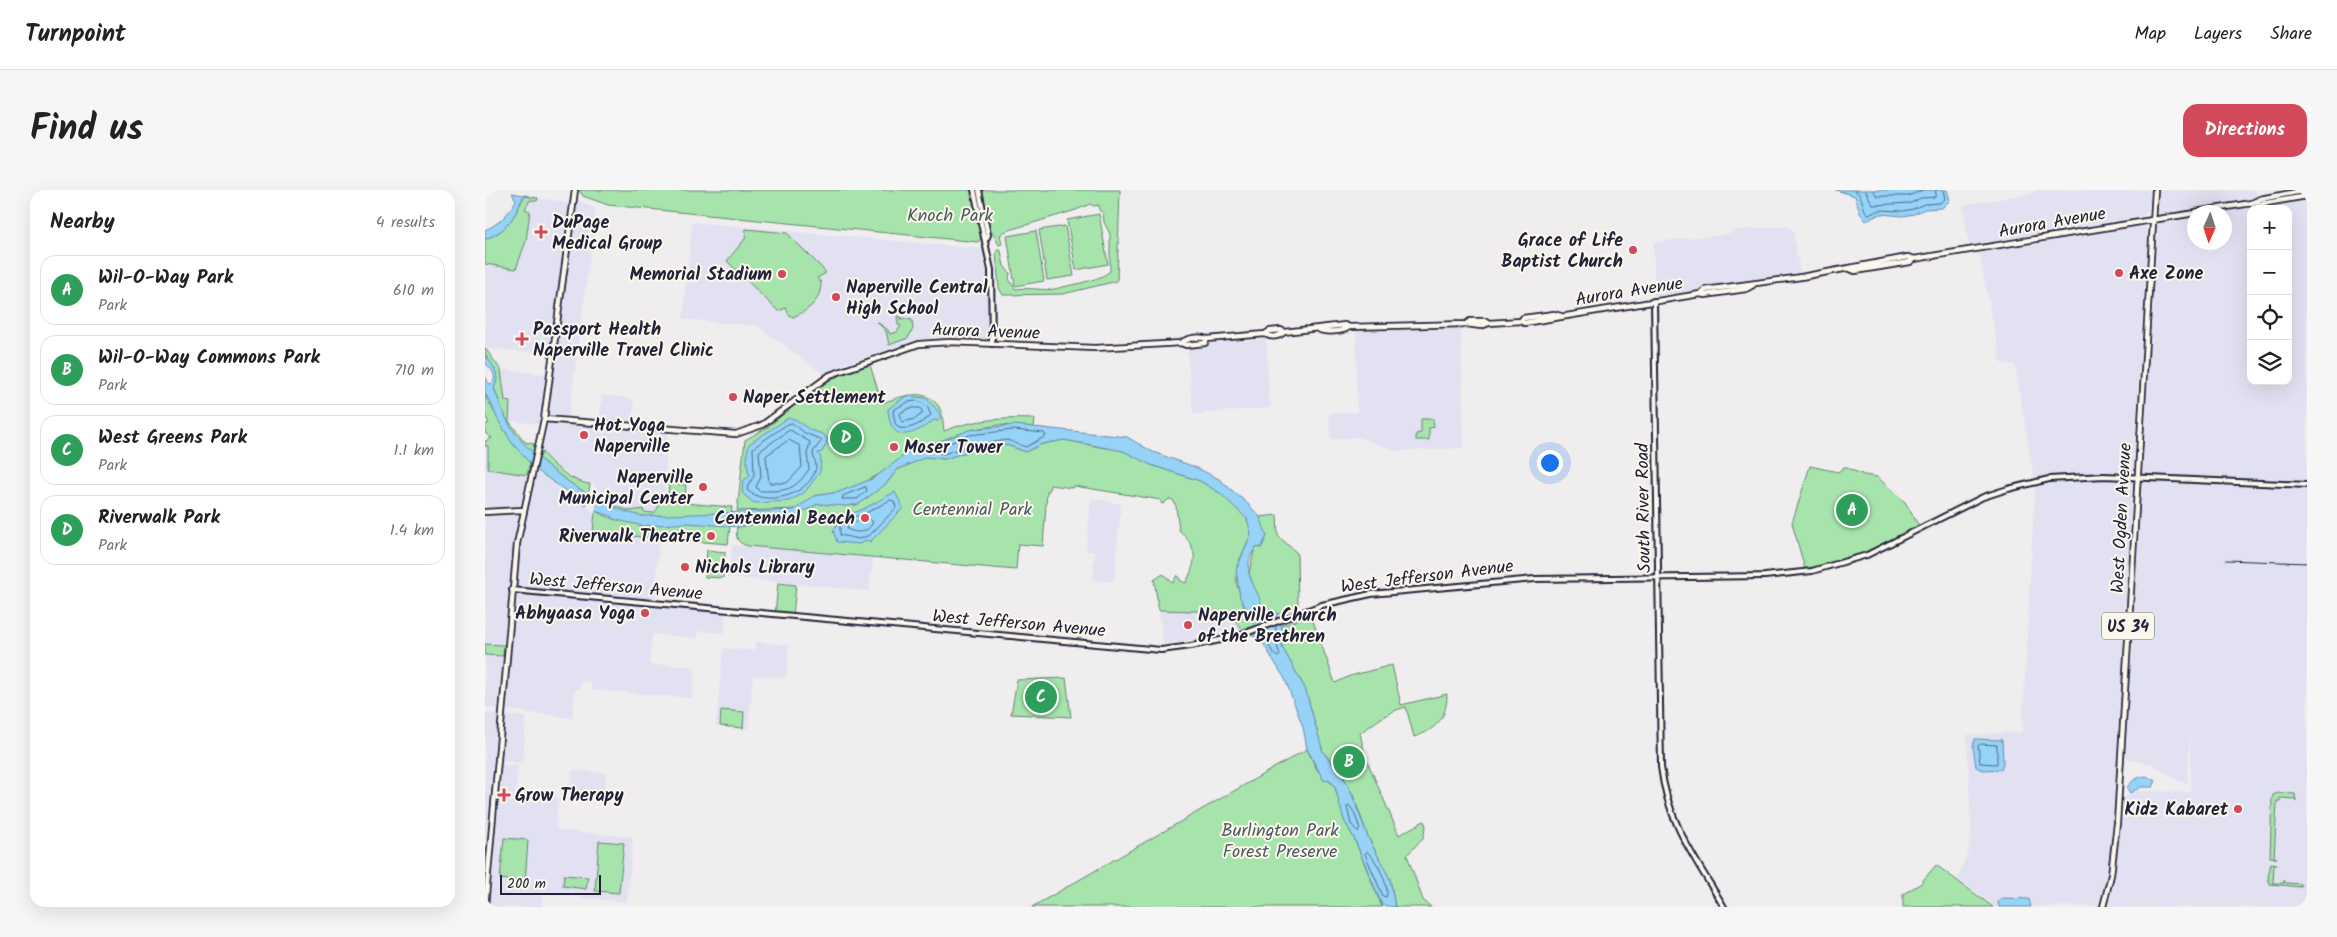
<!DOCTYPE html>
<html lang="en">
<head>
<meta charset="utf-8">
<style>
  :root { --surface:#fff; --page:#f6f6f6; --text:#222; --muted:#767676; --line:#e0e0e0; --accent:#d1495b }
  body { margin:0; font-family:Kalam,sans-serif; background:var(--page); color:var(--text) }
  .controls { position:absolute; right:15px; top:15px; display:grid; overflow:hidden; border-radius:10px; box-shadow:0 5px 20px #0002 }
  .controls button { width:45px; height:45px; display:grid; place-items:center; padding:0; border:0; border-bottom:1px solid var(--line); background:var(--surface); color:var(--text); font:25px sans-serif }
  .compass { position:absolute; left:1702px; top:15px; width:45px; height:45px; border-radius:50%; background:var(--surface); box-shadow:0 5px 20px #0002; rotate:183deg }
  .scale { position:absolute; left:15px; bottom:12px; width:101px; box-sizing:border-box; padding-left:5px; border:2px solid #22223b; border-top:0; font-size:14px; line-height:18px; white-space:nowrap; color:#22223b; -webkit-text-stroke:4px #fbf7ec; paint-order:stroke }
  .you { position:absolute; left:1064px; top:272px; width:18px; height:18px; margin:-12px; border:4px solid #fff; border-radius:50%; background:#1a73e8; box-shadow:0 0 0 8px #1a73e833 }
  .badge { display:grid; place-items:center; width:32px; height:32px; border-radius:50%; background:var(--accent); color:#fff; font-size:16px; font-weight:700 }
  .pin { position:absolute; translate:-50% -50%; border:2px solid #fff; box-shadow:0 1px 5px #0006 }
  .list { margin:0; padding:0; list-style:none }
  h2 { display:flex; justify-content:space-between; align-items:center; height:65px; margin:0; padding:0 20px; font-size:21px }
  h2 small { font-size:16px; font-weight:400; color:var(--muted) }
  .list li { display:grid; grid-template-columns:32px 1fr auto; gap:15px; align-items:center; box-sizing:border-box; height:70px; margin:0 10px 10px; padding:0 10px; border:1px solid var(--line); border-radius:15px }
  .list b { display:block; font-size:19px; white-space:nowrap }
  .list p { margin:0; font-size:16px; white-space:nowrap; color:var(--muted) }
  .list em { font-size:16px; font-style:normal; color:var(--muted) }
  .icon { flex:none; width:28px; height:28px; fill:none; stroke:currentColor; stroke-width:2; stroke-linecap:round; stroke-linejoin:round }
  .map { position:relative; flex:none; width:1822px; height:717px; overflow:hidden; border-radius:15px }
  header { display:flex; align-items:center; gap:30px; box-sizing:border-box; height:70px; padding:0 25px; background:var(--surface); border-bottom:1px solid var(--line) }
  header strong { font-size:24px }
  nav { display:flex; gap:28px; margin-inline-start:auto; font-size:18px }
  .intro { display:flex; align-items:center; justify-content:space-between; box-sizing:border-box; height:120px; padding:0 30px }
  h1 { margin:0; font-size:35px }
  .button { padding:12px 22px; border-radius:15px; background:var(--accent); color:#fff; font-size:18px; font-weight:700 }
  main { display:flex; gap:30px; padding:0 30px }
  aside { flex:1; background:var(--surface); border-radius:15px; box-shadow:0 5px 20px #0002 }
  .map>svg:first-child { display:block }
  .built { fill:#e1e1f1; fill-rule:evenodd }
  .green { fill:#a6e4ab; stroke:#648373 }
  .water { fill:#96d3f7; stroke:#688cac }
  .pier { fill:#efedee }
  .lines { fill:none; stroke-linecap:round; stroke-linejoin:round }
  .shore { stroke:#506986; stroke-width:1 }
  .minor-casing { stroke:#22223b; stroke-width:8 }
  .major-casing { stroke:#22223b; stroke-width:8 }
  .minor { stroke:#fbf7ec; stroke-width:4 }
  .major { stroke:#fbf7ec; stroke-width:4.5 }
  .rail { stroke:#22223b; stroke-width:1 }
  .poi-dot { fill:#d1495b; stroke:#fbf7ec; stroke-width:2 }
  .labels { text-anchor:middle; stroke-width:4; stroke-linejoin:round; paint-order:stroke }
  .shield { fill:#fbf7ec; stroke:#636270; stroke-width:1 }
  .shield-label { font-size:16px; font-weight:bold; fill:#22223b }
  .park-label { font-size:18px; fill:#4a5c5d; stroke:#fbf7ec }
  .poi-label { font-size:18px; font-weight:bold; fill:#22223b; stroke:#fbf7ec; text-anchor:start }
  .street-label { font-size:18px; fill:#22223b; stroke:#fbf7ec }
</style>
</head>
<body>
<header>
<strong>Turnpoint</strong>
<nav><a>Map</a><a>Layers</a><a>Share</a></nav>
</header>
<div class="intro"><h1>Find us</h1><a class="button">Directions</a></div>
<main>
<aside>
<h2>Nearby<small>4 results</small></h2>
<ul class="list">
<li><span class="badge" style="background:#2e9e5b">A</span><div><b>Wil-O-Way Park</b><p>Park</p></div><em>610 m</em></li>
<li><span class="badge" style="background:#2e9e5b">B</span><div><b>Wil-O-Way Commons Park</b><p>Park</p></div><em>710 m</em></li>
<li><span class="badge" style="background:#2e9e5b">C</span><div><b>West Greens Park</b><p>Park</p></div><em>1.1 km</em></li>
<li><span class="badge" style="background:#2e9e5b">D</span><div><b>Riverwalk Park</b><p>Park</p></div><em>1.4 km</em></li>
</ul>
</aside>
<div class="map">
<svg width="1822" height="717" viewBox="0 0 1822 717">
  <rect width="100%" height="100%" fill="#efedee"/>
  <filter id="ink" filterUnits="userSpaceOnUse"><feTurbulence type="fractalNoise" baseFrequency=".02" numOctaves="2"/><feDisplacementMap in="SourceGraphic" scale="10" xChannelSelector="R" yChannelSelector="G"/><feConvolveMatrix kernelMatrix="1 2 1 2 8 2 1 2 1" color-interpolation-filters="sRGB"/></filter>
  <g filter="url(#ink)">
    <path class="built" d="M 1549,0 L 1666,0 L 1664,19 L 1659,26 L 1484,55 L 1478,15 L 1549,3 Z
      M 1675,0 L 1772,0 L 1771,19 L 1766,19 L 1766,191 L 1803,191 L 1803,19 L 1787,19 L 1788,14 L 1822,8 L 1822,717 L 1624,717 L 1630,686 L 1639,608 L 1651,601 L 1706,602 L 1705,540 L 1702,593 L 1693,591 L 1668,574 L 1643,569 L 1640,563 ZM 1710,22 L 1740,22 L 1740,52 L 1710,52 Z
      M 53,8 L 85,13 L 63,164 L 0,158 L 0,74 L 31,79 L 45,21 L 39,20 L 45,10 L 52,11 Z
      M 91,10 L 111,19 L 83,231 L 114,234 L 117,205 L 149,209 L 147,235 L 183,238 L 179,305 L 174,305 L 176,325 L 138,321 L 114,310 L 108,307 L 110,294 L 91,289 L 67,274 L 56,261 Z
      M 207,32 L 498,59 L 503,95 L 502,149 L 453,147 L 431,150 L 356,175 L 339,184 L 272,136 L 198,129 Z
      M 1300,36 L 1308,40 L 1315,83 L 1169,107 L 1169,52 L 1237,45 L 1255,40 Z
      M 1656,36 L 1662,39 L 1663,42 L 1648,285 L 1585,284 L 1549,289 L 1530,175 L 1516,173 L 1494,63 Z
      M 976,138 L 979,258 L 913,261 L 873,247 L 846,249 L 844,223 L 872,222 L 871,141 Z
      M 781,149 L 785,218 L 708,224 L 702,156 Z
      M 16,180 L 60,184 L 54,234 L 24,231 L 25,212 L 20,211 Z
      M 0,256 L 3,256 L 3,279 L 45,273 L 51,281 L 110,321 L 109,343 L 174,350 L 170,413 L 241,420 L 239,443 L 213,441 L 212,448 L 167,444 L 164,474 L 210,477 L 207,508 L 106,500 L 106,492 L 96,491 L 95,499 L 90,499 L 87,528 L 0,517 L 0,465 L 18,466 L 18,455 L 0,454 Z
      M 1623,288 L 1648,291 L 1626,656 L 1621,694 L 1615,716 L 1510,717 L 1472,688 L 1484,660 L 1486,639 L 1482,545 L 1537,542 L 1550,294 Z
      M 606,308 L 636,314 L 629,392 L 608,390 L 610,362 L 601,361 Z
      M 247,355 L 388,368 L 384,401 L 244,387 Z
      M 674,420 L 743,422 L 757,439 L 717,449 L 678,454 Z
      M 271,452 L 304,455 L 301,488 L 268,485 L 263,539 L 231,536 L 238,458 L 270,461 Z
      M 0,523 L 13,524 L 0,667 Z
      M 20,525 L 41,527 L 38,573 L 16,571 Z
      M 15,574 L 33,576 L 31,603 L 73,607 L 71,640 L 148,647 L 142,712 L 58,704 L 56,717 L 4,717 Z
      M 87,580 L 121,583 L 119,609 L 85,607 Z"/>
    <path class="green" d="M 94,0 L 487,0 L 497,47 L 493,52 L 123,15 L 98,6 Z
      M 496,0 L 635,0 L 632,91 L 578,104 L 518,105 L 514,98 L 511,63 L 513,59 L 516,61 L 519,76 L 525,83 L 524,89 L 530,99 C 541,97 561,101 570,99 C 583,95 615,91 625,81 L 625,44 L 619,32 L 618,23 L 614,20 L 614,15 L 609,16 L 605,14 L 591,20 L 521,41 L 515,45 L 517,54 L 514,55 L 507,42 L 504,43 Z
      M 39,6 L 53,8 L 52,11 L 45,10 L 40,19 L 45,21 L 41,51 L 31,79 L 0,74 L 0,49 C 22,42 30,26 39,6 Z
      M 614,24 L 623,74 L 591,80 L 582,30 Z
      M 580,36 L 589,86 L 562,90 L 554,40 Z
      M 261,39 L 302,43 L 337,78 L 341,83 L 332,88 L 336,92 C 336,111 324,120 308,127 L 304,125 L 301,118 L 293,121 L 242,71 L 260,49 Z
      M 551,41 L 559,91 L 530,96 L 522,46 Z
      M 412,126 L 416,127 L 415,131 L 416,128 L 427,130 L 428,139 L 423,148 L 404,155 L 401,141 L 392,132 L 403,140 L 405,144 L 412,142 L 416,136 L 413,135 Z
      M 0,158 L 16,180 L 20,211 L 25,212 L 24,231 L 40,252 L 49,254 L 48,260 L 55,267 L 57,262 C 68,276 87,292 105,294 L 104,302 L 112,308 L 113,306 L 123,313 L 145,321 L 158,319 L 158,322 L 169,323 L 173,318 L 174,305 L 183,306 L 184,293 L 201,295 L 200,313 L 247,317 L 243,354 L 108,343 L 110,321 L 128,329 L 164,336 L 175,325 C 136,336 59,278 34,249 C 22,234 16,216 9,198 C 18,180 0,174 0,158 Z
      M 385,175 L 397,213 C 415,207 441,196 454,217 C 458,223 458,234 459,241 C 489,229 517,228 550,229 L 549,237 L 514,235 L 489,239 L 460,249 L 444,256 L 425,261 L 398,282 L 378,293 L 354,302 L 329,306 L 312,319 L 252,321 L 260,250 L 283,237 L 328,200 L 353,186 Z
      M 0,205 L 21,243 L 45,273 L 42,285 L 3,279 L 3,256 L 0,256 L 0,251 L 7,248 L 0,243 L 0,235 L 4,233 L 0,225 Z
      M 936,229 L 948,229 L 949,237 L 944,238 L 944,250 L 931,250 L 931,244 L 936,243 Z
      M 579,250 L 620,258 L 630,258 L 651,266 L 666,275 L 715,291 L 735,303 L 759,325 L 764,332 L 766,344 L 752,376 L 751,392 L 760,419 L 766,424 L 770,436 L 757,439 L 743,422 L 674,420 L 669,390 L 678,384 L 688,393 L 692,385 L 696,391 L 701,393 C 712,370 714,360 694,340 L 691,316 L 688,310 L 684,309 L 678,314 L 676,313 L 676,310 L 589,296 L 588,298 L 565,295 L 564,301 L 562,301 L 558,356 L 533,354 L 531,380 L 263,356 C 252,353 250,347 252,337 L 291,330 L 302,330 L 333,314 L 371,315 L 401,294 L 412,280 L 441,267 L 459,269 L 482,262 L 522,255 L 538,261 L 557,254 Z
      M 1325,276 L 1353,282 L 1359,277 L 1379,285 L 1392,287 L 1420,312 L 1434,336 L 1372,366 L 1320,379 L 1307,333 Z
      M 792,325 L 793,346 L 812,363 L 813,417 L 793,424 L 777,419 L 764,384 L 769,360 L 771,357 L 776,358 L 781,349 L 775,327 Z
      M 222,360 L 240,362 L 238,388 L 220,387 Z
      M 293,393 L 311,395 L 308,426 L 290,425 Z
      M 826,425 L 850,493 L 865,486 L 907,475 L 916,515 L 962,504 C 962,528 951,540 929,547 L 921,517 C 903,521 890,533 875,543 L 880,566 L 914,645 L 939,631 L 941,636 L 938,648 L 922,665 L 938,710 L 946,717 L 910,717 L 905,689 L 883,647 L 869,607 L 856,582 L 838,562 L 820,498 L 797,457 L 796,436 Z
      M 0,454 L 19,455 L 18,466 L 0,465 Z
      M 581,488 L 586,527 L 526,524 L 532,490 Z
      M 236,520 L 259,522 L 258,538 L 235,536 Z
      M 822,559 L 832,580 L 850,597 L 859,630 L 869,648 L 897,717 L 547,717 Z
      M 1793,603 L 1810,604 L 1811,612 L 1810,609 L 1795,608 L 1795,611 L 1792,611 L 1789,668 L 1792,668 L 1785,667 L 1787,609 L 1788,605 Z
      M 19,648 L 43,650 L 40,692 L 15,689 Z
      M 114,651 L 139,653 L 134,703 L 110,701 Z
      M 1786,673 L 1792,674 L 1789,674 L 1788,693 L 1799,693 L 1799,690 L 1801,693 L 1816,694 L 1816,697 L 1785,694 L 1783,687 Z
      M 1451,675 L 1508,717 L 1418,717 L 1418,704 L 1435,694 Z
      M 79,685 L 103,687 L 101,699 L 78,696 Z"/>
    <path class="water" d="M 1351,0 L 1462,0 L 1465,10 L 1457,18 L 1440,19 L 1429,24 L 1418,26 L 1395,24 L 1381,31 L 1375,23 L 1370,6 Z
      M 27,3 L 45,6 L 38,7 C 30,26 22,42 0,49 L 0,40 C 14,34 24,24 31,10 Z
      M 0,165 C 9,177 16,184 9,198 C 16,216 22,235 35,249 C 63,281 116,319 158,326 L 309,320 L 329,306 L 354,302 L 389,288 L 425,261 L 444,256 L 484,240 L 530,235 L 642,247 L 668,262 L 710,277 L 734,289 L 763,314 L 775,327 L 782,346 L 776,358 L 771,357 C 752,383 775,397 777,419 L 793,423 L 791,429 L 797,434 L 797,457 L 820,498 L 838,562 L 863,594 L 883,647 L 905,689 L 910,717 L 897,715 L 869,648 L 859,630 L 850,597 L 844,589 L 839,591 L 822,559 L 818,537 L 800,489 L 774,447 L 767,446 L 770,433 L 755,408 L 751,380 L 766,344 L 762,329 L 735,303 L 715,291 L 666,275 L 638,261 L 579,250 L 557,254 L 541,262 L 522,255 L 482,262 L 459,269 L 441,267 L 412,280 L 401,294 L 374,314 L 362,316 L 333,314 L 302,330 L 291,330 L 254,337 L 204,333 L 158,336 L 128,329 L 126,326 L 110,321 L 51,280 L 27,253 L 12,228 L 5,211 L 0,204 L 0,186 L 4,194 L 8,193 C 12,184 6,179 0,173 Z
      M 421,206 L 441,208 L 454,222 L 456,228 L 453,231 L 449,230 C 428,246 405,255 403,219 Z
      M 303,228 C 313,228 317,235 324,239 C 330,243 336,241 342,248 L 342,253 L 337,262 L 333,263 L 336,268 L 335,282 L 319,303 L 304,311 L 269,313 L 257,303 L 258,291 L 265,286 C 261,279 261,262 264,254 Z
      M 410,302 L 418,318 L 385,352 L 383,350 L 374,354 L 352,352 L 348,340 L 351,337 L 351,327 C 361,320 364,325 374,321 C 386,316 397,308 410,302 Z
      M 1490,549 L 1517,550 L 1518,573 L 1516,579 L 1498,580 L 1491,577 L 1488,556 Z
      M 1661,586 L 1671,591 L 1668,597 L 1656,597 L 1645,603 L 1642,598 C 1646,590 1653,587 1661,586 Z
      M 1518,708 L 1544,709 L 1546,717 L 1514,717 L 1513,712 Z"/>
    <path class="pier" d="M 104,300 L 112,306 L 110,324 L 102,317 Z"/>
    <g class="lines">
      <path class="shore" d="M 1369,0 C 1380,6 1376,18 1383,25 L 1395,20 L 1418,21 L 1428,19 L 1439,14 L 1455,13 L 1460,9 L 1458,0
        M 1380,0 L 1388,15 L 1426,13 L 1436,8 L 1450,7 L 1451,0
        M 1388,0 L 1392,6 L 1423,6 L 1438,0
        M 433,211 L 442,216 L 446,225 C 437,233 426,240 414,238 L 410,233 L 408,220 L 423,212 Z
        M 425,218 L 435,218 L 438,223 L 430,229 L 417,232 L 415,224 Z
        M 307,233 L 320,243 L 337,250 L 328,262 C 328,269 333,274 330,281 C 322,306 280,317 262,300 L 263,295 L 269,286 L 268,258 L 301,235 Z
        M 305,240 L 325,252 L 322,264 L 324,279 C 309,302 300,301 274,301 L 271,297 L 276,287 L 274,262 Z
        M 529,240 L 559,243 L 561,246 L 541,257 L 522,250 L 481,257 L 458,264 L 450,261 L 452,258 L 485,245 Z
        M 304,250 L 315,256 L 317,277 L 302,293 L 284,293 L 281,266 Z
        M 381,297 L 382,301 L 372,309 L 357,309 L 358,306 Z
        M 406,310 L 409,311 L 411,318 L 385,345 L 374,349 L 355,345 L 355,332 L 359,327 L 375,326 Z
        M 385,329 L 388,332 C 383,343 372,344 362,339 L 363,334 Z
        M 774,441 C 784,448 784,463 793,467 L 795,465 L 791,453 L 791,435
        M 1496,554 L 1512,555 L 1512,574 L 1495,573 L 1493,556 Z
        M 864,615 L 869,622 L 875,639 L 873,642 L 866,634 L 862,617 Z
        M 882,662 C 890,666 906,698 901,707 L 898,706 L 880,664 Z"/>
      <g class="minor-casing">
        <path id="minor" d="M 489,0 L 506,80 L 507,154
          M 494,0 L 503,45 L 501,49
          M 1169,111 L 1176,577 C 1183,634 1210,668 1239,717
          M 27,400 L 676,460 L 706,456 L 750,447 L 837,415 L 886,404 L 1050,389 L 1280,386 L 1327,381 L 1382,365 L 1498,307 L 1523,299 L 1564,289 L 1619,286 L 1822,295"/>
      </g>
      <g class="major-casing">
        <path id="major" d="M 1772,12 L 1776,14 L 1822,6
          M 1710,22 L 1767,13 L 1775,9 L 1822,0
          M 1365,79 L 1370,81 L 1425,72 L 1429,69
          M 1215,104 L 1220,100 L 1316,87 L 1423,67 L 1429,69 L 1710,23
          M 1036,131 L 1038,128 L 1069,124 L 1076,126
          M 981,134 L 996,136 L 1004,133
          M 833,139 C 840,143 858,142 864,137
          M 780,144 L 785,141 L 796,140 L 799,142 L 860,135 L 864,137 L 981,134 L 985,131 L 1001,131 L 1004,133 L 1036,131 L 1039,133 L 1215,104 L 1220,105 L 1261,99 L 1268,95
          M 696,153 C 702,148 715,146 722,149 L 780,144 C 786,148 794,147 799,142
          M 59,229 L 251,244 L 277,235 L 345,185 L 434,154 L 464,152 L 610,158 L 696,153 L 701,155 L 720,153 L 722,149
          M 0,322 L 38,320
          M 0,717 L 32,354 L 59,229 L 90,0
          M 1618,717 L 1626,685 L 1632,633 L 1670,0"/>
      </g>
      <use href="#minor" class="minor"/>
      <use href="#major" class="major"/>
      <path class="rail" d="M 1741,370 L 1822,373"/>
    </g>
  </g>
  <g class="poi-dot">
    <path d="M53.5 34.5h5v5h5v5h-5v5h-5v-5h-5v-5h5z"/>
    <circle cx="1148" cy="60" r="5"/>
    <circle cx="1634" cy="83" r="5"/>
    <circle cx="297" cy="84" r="5"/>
    <circle cx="351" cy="107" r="5"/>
    <path d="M34.5 141.5h5v5h5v5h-5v5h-5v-5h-5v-5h5z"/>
    <circle cx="248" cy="207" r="5"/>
    <circle cx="99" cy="245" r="5"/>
    <circle cx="409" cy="257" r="5"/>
    <circle cx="218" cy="297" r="5"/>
    <circle cx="380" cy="328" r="5"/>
    <circle cx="226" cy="346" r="5"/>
    <circle cx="200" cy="377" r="5"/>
    <circle cx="160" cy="423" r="5"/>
    <circle cx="703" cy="435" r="5"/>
    <path d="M16.5 597.5h5v5h5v5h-5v5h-5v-5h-5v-5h5z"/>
    <circle cx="1753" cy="619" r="5"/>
  </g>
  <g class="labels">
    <rect class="shield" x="1617" y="422.5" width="52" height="27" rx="4"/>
    <g class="shield-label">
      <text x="1643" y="442">US 34</text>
    </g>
    <g class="park-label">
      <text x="465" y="31">Knoch Park</text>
      <text x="487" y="325">Centennial Park</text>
      <text x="795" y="646">Burlington Park<tspan x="795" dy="21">Forest Preserve</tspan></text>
    </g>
    <g class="poi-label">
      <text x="67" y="38">DuPage<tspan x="67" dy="21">Medical Group</tspan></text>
      <text x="1138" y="56" text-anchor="end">Grace of Life<tspan x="1138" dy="21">Baptist Church</tspan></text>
      <text x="1644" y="89">Axe Zone</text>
      <text x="287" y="90" text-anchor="end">Memorial Stadium</text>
      <text x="361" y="103">Naperville Central<tspan x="361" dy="21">High School</tspan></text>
      <text x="48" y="145">Passport Health<tspan x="48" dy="21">Naperville Travel Clinic</tspan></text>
      <text x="258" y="213">Naper Settlement</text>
      <text x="109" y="241">Hot Yoga<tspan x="109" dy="21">Naperville</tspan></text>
      <text x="419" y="263">Moser Tower</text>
      <text x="208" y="293" text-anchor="end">Naperville<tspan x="208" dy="21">Municipal Center</tspan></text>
      <text x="370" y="334" text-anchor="end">Centennial Beach</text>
      <text x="216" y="352" text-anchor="end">Riverwalk Theatre</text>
      <text x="210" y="383">Nichols Library</text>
      <text x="150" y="429" text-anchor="end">Abhyaasa Yoga</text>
      <text x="713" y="431">Naperville Church<tspan x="713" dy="21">of the Brethren</tspan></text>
      <text x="30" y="611">Grow Therapy</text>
      <text x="1743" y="625" text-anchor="end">Kidz Kabaret</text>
    </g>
    <g class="street-label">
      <text transform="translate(1567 32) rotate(-10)" y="6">Aurora Avenue</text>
      <text transform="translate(1144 101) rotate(-9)" y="6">Aurora Avenue</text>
      <text transform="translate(501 141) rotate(2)" y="6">Aurora Avenue</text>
      <text transform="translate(1158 318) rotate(-91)" y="6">South River Road</text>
      <text transform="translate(1636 328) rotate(-87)" y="6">West Ogden Avenue</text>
      <text transform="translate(942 386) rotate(-7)" y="6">West Jefferson Avenue</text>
      <text transform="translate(131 396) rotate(5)" y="6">West Jefferson Avenue</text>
      <text transform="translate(534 433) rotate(5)" y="6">West Jefferson Avenue</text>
    </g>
  </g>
</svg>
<div class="controls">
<button>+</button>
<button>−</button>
<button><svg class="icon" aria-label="locate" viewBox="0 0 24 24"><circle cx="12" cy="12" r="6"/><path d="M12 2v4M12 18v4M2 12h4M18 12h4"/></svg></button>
<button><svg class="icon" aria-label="layers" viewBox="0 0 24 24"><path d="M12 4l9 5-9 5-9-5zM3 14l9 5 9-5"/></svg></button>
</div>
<svg class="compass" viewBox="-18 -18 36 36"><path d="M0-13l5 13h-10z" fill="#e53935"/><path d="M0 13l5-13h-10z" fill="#767676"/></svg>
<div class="scale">200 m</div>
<div class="you"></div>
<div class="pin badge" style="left:1367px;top:320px;background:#2e9e5b">A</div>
<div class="pin badge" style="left:864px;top:572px;background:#2e9e5b">B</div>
<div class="pin badge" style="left:556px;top:507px;background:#2e9e5b">C</div>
<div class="pin badge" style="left:361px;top:248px;background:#2e9e5b">D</div>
</div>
</main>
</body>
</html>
